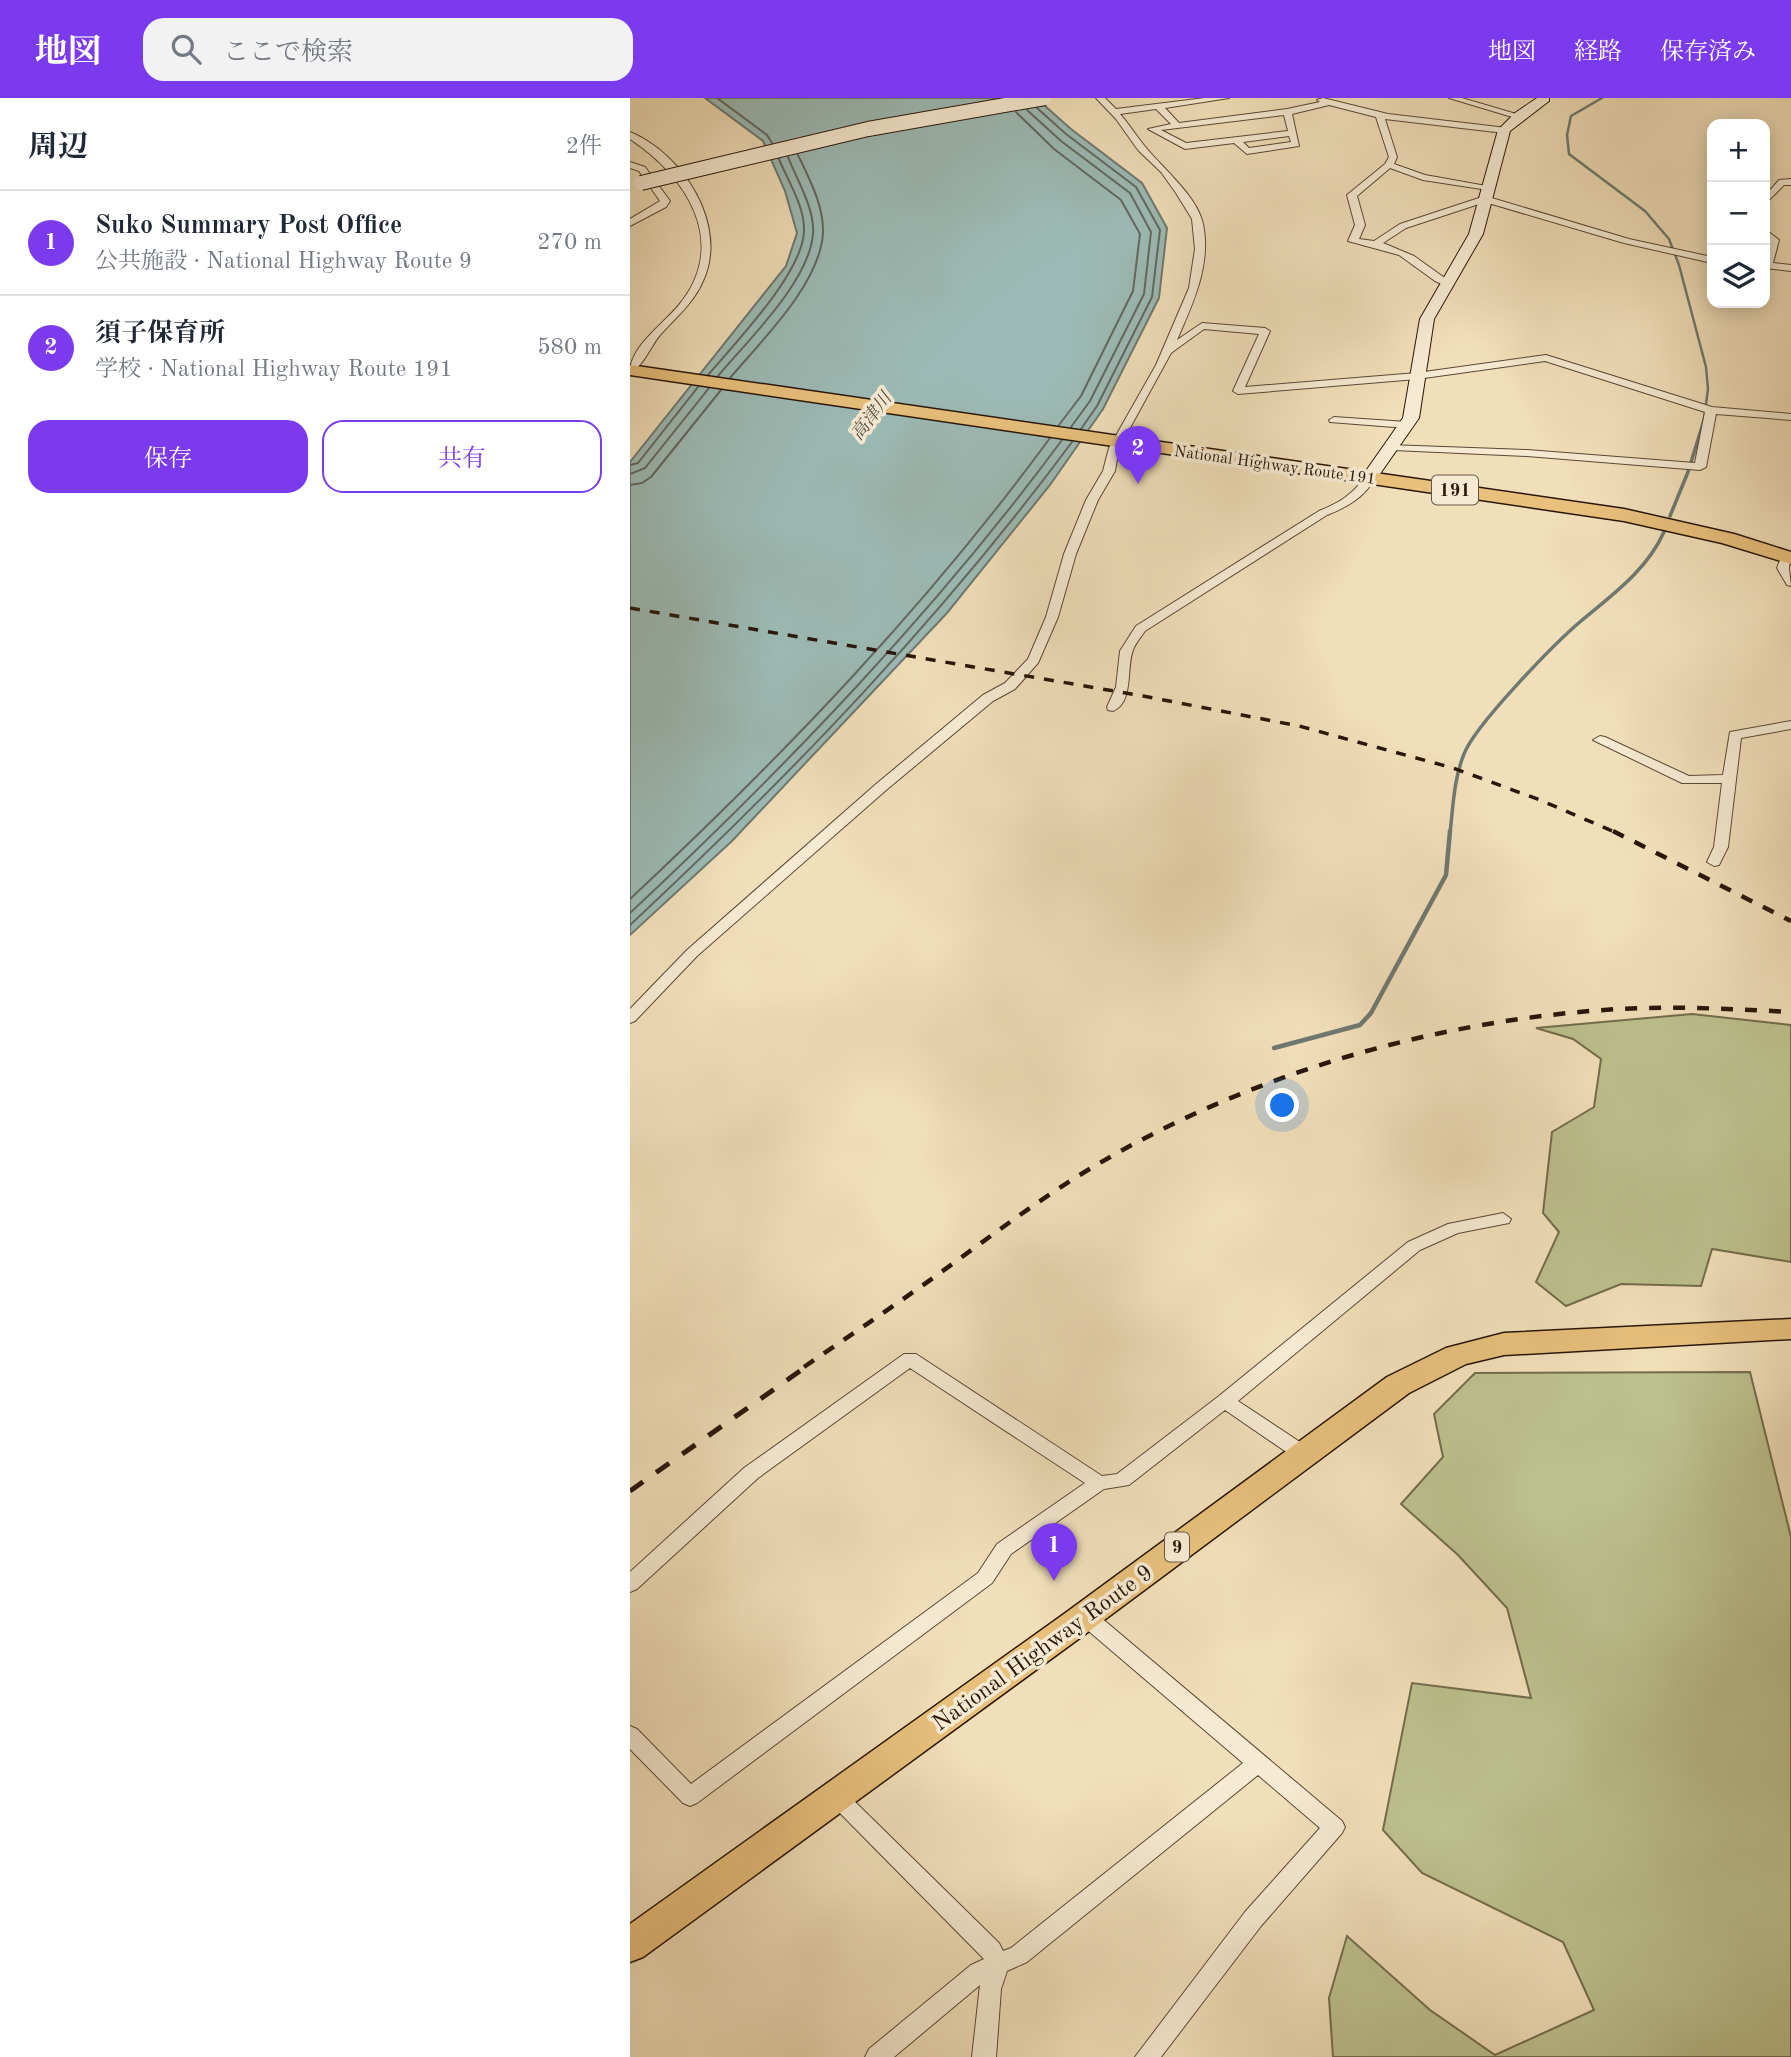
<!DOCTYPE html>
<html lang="ja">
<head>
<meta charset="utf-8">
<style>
  :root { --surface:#fff; --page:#f2f2f3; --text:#1f2937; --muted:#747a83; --line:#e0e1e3; --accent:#7c3aed }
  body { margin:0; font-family:"Old Standard TT","Noto Serif JP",serif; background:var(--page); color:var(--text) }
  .controls { position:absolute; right:21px; top:21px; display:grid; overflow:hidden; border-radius:14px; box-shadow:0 4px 18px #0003 }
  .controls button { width:63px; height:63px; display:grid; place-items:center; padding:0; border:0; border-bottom:2px solid var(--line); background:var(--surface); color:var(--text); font:35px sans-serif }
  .you { position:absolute; left:653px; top:1008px; width:24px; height:24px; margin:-18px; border:5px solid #fff; border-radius:50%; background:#1a73e8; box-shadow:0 0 0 10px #1a73e833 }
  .badge { display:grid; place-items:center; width:46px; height:46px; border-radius:50%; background:var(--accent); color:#fff; font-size:23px; font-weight:700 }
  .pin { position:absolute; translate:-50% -58px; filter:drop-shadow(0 2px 4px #0008) }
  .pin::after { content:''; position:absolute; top:37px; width:24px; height:21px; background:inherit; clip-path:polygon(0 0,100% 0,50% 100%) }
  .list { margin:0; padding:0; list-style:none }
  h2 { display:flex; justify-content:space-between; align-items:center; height:91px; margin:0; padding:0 28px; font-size:30px }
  h2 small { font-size:23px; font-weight:400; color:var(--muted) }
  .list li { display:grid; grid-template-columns:46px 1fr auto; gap:21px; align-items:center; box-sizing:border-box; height:105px; padding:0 28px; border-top:2px solid var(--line) }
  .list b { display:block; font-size:26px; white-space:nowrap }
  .list p { margin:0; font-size:23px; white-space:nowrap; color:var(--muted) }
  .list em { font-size:23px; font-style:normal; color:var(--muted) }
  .actions { display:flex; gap:14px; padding:21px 28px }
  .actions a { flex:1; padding:16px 0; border:2px solid var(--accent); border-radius:21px; text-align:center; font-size:24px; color:var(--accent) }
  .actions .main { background:var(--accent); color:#fff }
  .icon { flex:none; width:38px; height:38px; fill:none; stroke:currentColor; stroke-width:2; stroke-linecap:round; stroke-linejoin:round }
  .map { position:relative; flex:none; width:1161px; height:1959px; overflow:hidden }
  header { display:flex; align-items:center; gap:42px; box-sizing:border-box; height:98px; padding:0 35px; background:var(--accent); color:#fff }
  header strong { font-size:33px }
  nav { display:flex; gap:38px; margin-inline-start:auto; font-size:24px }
  .search { width:490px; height:63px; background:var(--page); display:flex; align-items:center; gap:18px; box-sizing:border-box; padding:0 24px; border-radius:21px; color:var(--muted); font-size:26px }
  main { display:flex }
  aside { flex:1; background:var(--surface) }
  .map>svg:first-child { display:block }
  .green { fill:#bcc18e; stroke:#726c4c; stroke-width:2 }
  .water { fill:#9cbbb6; stroke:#6e7971; stroke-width:2 }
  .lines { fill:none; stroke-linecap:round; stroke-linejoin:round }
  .shore { stroke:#626860; stroke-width:2 }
  .stream-far2 { stroke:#6e7971; stroke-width:2.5 }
  .stream-far1 { stroke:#6e7971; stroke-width:3.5 }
  .stream { stroke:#6e7971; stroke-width:4.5 }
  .minor-casing { stroke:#5a4835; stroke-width:2 }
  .secondary-casing { stroke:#281609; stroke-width:2 }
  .trunk-casing { stroke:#281609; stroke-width:3 }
  .minor { fill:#f6ead2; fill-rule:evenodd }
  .secondary { fill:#f6ead2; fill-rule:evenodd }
  .trunk { fill:#e8c07c; fill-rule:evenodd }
  .rail-far2 { stroke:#281609; stroke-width:3.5; stroke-dasharray:10 10; stroke-linecap:butt }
  .rail-far1 { stroke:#281609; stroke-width:4.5; stroke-dasharray:12 12; stroke-linecap:butt }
  .rail { stroke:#281609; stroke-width:5; stroke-dasharray:16 16; stroke-linecap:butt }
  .secondary-bridge-casing { stroke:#281609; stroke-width:16; stroke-linecap:butt }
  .secondary-bridge { stroke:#f6ead2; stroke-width:14 }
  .labels { text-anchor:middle; stroke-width:7; stroke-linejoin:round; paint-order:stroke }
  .far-street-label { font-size:16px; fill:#281609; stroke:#f6ead2 }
  .far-water-label { font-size:18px; font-style:italic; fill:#515046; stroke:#f6ead2 }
  .shield { fill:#f6ead2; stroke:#665645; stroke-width:2 }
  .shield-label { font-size:18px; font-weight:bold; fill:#281609 }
  .near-street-label { font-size:23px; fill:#281609; stroke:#f6ead2 }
</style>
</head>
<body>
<header>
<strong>地図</strong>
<div class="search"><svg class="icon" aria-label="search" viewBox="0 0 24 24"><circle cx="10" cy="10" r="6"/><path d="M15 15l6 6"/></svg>ここで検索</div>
<nav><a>地図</a><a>経路</a><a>保存済み</a></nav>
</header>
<main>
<aside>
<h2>周辺<small>2件</small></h2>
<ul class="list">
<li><span class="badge">1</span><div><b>Suko Summary Post Office</b><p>公共施設 · National Highway Route 9</p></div><em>270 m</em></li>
<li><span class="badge">2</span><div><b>須子保育所</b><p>学校 · National Highway Route 191</p></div><em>580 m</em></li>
</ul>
<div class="actions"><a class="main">保存</a><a>共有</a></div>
</aside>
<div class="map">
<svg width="1161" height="1959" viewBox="0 0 1161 1959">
  <rect width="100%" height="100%" fill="#f1dfb9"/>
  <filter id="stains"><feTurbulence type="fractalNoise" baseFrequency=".00286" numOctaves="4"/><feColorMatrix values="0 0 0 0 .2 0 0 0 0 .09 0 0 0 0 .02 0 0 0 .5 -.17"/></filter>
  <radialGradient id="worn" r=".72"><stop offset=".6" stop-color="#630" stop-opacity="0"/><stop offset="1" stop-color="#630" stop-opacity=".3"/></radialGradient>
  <path class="green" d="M 1062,916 L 1161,927 L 1161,1164 L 1082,1151 L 1071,1188 L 991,1186 L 936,1208 L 906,1184 L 929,1134 L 913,1115 L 922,1034 L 964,1009 L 971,961 L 943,941 L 906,930 Z
    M 1120,1274 L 1161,1439 L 1161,1959 L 703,1959 L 699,1900 L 717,1838 L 800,1912 L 865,1957 L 964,1912 L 933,1844 L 792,1775 L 753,1732 L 782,1585 L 901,1600 L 877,1510 L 828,1457 L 771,1406 L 813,1359 L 804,1316 L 845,1275 Z"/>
  <path class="water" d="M 75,0 L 406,0 L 441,31 L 512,85 L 537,130 L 529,200 L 473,311 L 420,387 L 317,515 L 102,743 L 0,837 L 0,364 L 156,168 L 167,135 L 155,93 L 133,43 Z"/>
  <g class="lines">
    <path class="shore" d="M 87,0 L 137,37 L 142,45
      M 407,10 L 436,36 L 506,89 L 530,132 L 522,199 L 467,308 L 451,331
      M 397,12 L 431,43 L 500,95 L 521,134 L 514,196 L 460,303 L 441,329
      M 386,14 L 424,51 L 491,102 L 510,136 L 503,193 L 451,298 L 429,327
      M 78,277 C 105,245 173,175 174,133 C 175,109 158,83 149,61
      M 88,278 C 118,242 179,184 183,136 C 185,111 167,82 158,59
      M 100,280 C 132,242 190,186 193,135 C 194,108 179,80 168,57
      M 0,367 L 8,365 L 68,289
      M 0,376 L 15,370 L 79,290
      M 0,387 L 12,385 L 21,379 L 91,292
      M 0,801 C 153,658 296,509 420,340
      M 0,815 C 157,668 304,515 432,342
      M 0,827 C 162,676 310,522 442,344"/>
    <path class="stream-far2" d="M 972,0 L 941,18 L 937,37 L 939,56 L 1015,113 L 1039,141 L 1049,167 L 1076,269 L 1078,291 L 1074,321"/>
    <path class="stream-far1" d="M 1040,418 L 1058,374 L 1075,319
      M 820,735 C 823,709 824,680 834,656 C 845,627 925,545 951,523 C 982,497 1017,472 1034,434"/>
    <path class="stream" d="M 644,950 L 730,927 L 741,915 L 816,777 L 820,733"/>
    <g class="minor-casing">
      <path id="minor" d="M 466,0 L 475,0 L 486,11 L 575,0 L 599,0 L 535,10 L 549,25 L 657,11 L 690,4 L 687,2 L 693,0 L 758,16 L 877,30 L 877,34 L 874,35 L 755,21 L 767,59 L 764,66 L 795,77 L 862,89 L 858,92 L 793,82 L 760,70 L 727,98 L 735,127 L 729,141 L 744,143 L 770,126 L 855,98 L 999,141 L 1082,159 L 1082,165 L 994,145 L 855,104 L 776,130 L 753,145 L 784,158 L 819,183 L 821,185 L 816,188 L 805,183 L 769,157 L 718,143 L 725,127 L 717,97 L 755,66 L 759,59 L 746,19 L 699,7 L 662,16 L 669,48 L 617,56 L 604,45 L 555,51 L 518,31 L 541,26 L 526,11 L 490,16 C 498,25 505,36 513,46 C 530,68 564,95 572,122 C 583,164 563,205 547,242 L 572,225 L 635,230 L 640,233 L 615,289 L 787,275 L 916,257 L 1082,309 L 1161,316 L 1161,322 L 1086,316 L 1076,369 L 1070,372 L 897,358 L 763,352 L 759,351 L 759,347 L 897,352 L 1065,365 L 1075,314 L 915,263 L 787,281 L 608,296 L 603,293 L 629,236 L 574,231 L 541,255 L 489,350 L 485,373 L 468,402 L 446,456 L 428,519 L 408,565 L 385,591 L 363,603 L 255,693 L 67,858 L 5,923 L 0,925 L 0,911 L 57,852 L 245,687 L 353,597 L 375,585 L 398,561 L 416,519 L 434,456 L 456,402 L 473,373 L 479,350 L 526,267 L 559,190 L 565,151 L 562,121 L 546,95 L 531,74 L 508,52 L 486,21 ZM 654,17 L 658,33 L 556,45 L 531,32 ZM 659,38 L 661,44 L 619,50 L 613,44 Z
        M 819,0 L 832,0 L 893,18 L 889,21 Z
        M 0,34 C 53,56 99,127 73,183 C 63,206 46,219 30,237 C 20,249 14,268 0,274 C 0,249 34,225 49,207 C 100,144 56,78 0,41 Z
        M 0,64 L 15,69 L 40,103 L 36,109 L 0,128 L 0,121 L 30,103 L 9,73 L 0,70 Z
        M 1161,81 L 1161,87 L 1154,87 L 1135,106 L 1135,98 L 1149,82 Z
        M 1135,131 L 1149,142 L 1143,165 L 1161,167 L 1161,173 L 1135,170 L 1139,143 L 1135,139 Z
        M 704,319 L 777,324 L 782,327 L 777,330 L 700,324 L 699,322 Z
        M 739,377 L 745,380 C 734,400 717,409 697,417 L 515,533 C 511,539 505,546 503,552 C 496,569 504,605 483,613 L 478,612 L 477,609 L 486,589 L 490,553 L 506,528 L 689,413 C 709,405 724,396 735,378 Z
        M 1161,458 L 1159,470 L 1161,488 L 1157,487 L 1147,470 L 1150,462 Z
        M 1161,623 L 1161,631 L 1111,640 L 1098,749 L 1089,767 L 1084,768 L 1077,764 L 1084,749 L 1092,685 L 1052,685 L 963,642 L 970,638 L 975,639 L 1059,678 L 1093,677 L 1100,634 Z
        M 873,1115 L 881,1121 L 879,1125 L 828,1135 L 790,1152 L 608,1303 L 679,1350 L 681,1355 L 679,1360 L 672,1362 L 665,1360 L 595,1312 L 499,1387 L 474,1391 L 381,1456 L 362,1485 L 67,1705 L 60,1708 L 53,1705 L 0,1651 L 0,1628 L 7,1631 L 61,1686 L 348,1475 L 367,1446 L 455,1385 L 280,1270 L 128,1380 L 7,1491 L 0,1494 L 0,1474 L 114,1370 L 274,1256 L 286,1256 L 472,1378 L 487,1376 L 589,1298 L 778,1144 L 818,1126 Z
        M 455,1510 L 462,1512 L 712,1723 L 715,1729 L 712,1735 L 631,1828 L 531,1959 L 505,1959 L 615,1814 L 690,1730 L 628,1677 L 397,1864 L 377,1873 L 371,1891 L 366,1959 L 342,1959 L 350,1887 L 264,1959 L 235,1959 L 239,1951 L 341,1867 L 354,1861 L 200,1705 L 196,1699 L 200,1693 L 207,1690 L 214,1693 L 369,1845 L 373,1853 L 381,1850 L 613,1665 L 448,1524 L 445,1518 L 448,1512 Z"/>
    </g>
    <g class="secondary-casing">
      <path id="secondary" d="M 907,0 L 919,0 L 919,3 L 880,33 L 853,136 L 804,221 L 789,320 L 745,383 L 733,383 L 731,380 L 773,320 L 790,221 L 839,136 L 868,32 L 885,15 Z"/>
    </g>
    <g class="trunk-casing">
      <path id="trunk" d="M 0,267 L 994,411 L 1104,436 L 1161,454 L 1161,466 L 1092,445 L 994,423 L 0,277 Z
        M 1161,1221 L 1161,1241 L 874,1257 L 836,1266 L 779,1295 L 458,1534 L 13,1859 L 0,1864 L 0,1826 L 434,1516 L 757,1279 L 816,1250 L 874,1235 Z"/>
    </g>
    <use href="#minor" class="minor"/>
    <use href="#secondary" class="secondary"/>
    <use href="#trunk" class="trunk"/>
    <path class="rail-far2" d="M 0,510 L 513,598 L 669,628 L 823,670 L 910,702 L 987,735"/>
    <path class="rail-far1" d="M 983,733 L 1161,823
      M 174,1269 C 225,1234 276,1200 325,1164 C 372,1130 418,1095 468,1066 C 625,974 807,922 988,911 C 1046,908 1103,911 1161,914"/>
    <path class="rail" d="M 0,1393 L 177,1268"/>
    <g class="secondary-bridge-casing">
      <path id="secondary-bridge" d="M 11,85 L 238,31 L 415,0"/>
    </g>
    <use href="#secondary-bridge" class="secondary-bridge"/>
  </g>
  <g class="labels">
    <g class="far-street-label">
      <text transform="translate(645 366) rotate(8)" y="6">National Highway Route 191</text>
    </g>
    <g class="far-water-label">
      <text transform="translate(241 318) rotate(-53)" y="6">高津川</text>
    </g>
    <g class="shield">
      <rect x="802" y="377.5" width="46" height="29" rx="5"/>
      <rect x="535" y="1434.5" width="24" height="29" rx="5"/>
    </g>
    <g class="shield-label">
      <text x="825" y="398">191</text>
      <text x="547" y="1455">9</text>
    </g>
    <g class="near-street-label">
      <text transform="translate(412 1549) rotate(-36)" y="8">National Highway Route 9</text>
    </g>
  </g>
  <rect width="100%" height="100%" filter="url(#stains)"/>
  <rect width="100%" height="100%" fill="url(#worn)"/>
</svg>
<div class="controls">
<button>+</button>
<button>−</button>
<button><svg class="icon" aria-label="layers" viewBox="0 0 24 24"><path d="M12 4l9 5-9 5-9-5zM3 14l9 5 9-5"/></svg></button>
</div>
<div class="you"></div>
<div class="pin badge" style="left:424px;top:1483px">1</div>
<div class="pin badge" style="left:508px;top:386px">2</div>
</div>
</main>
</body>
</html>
